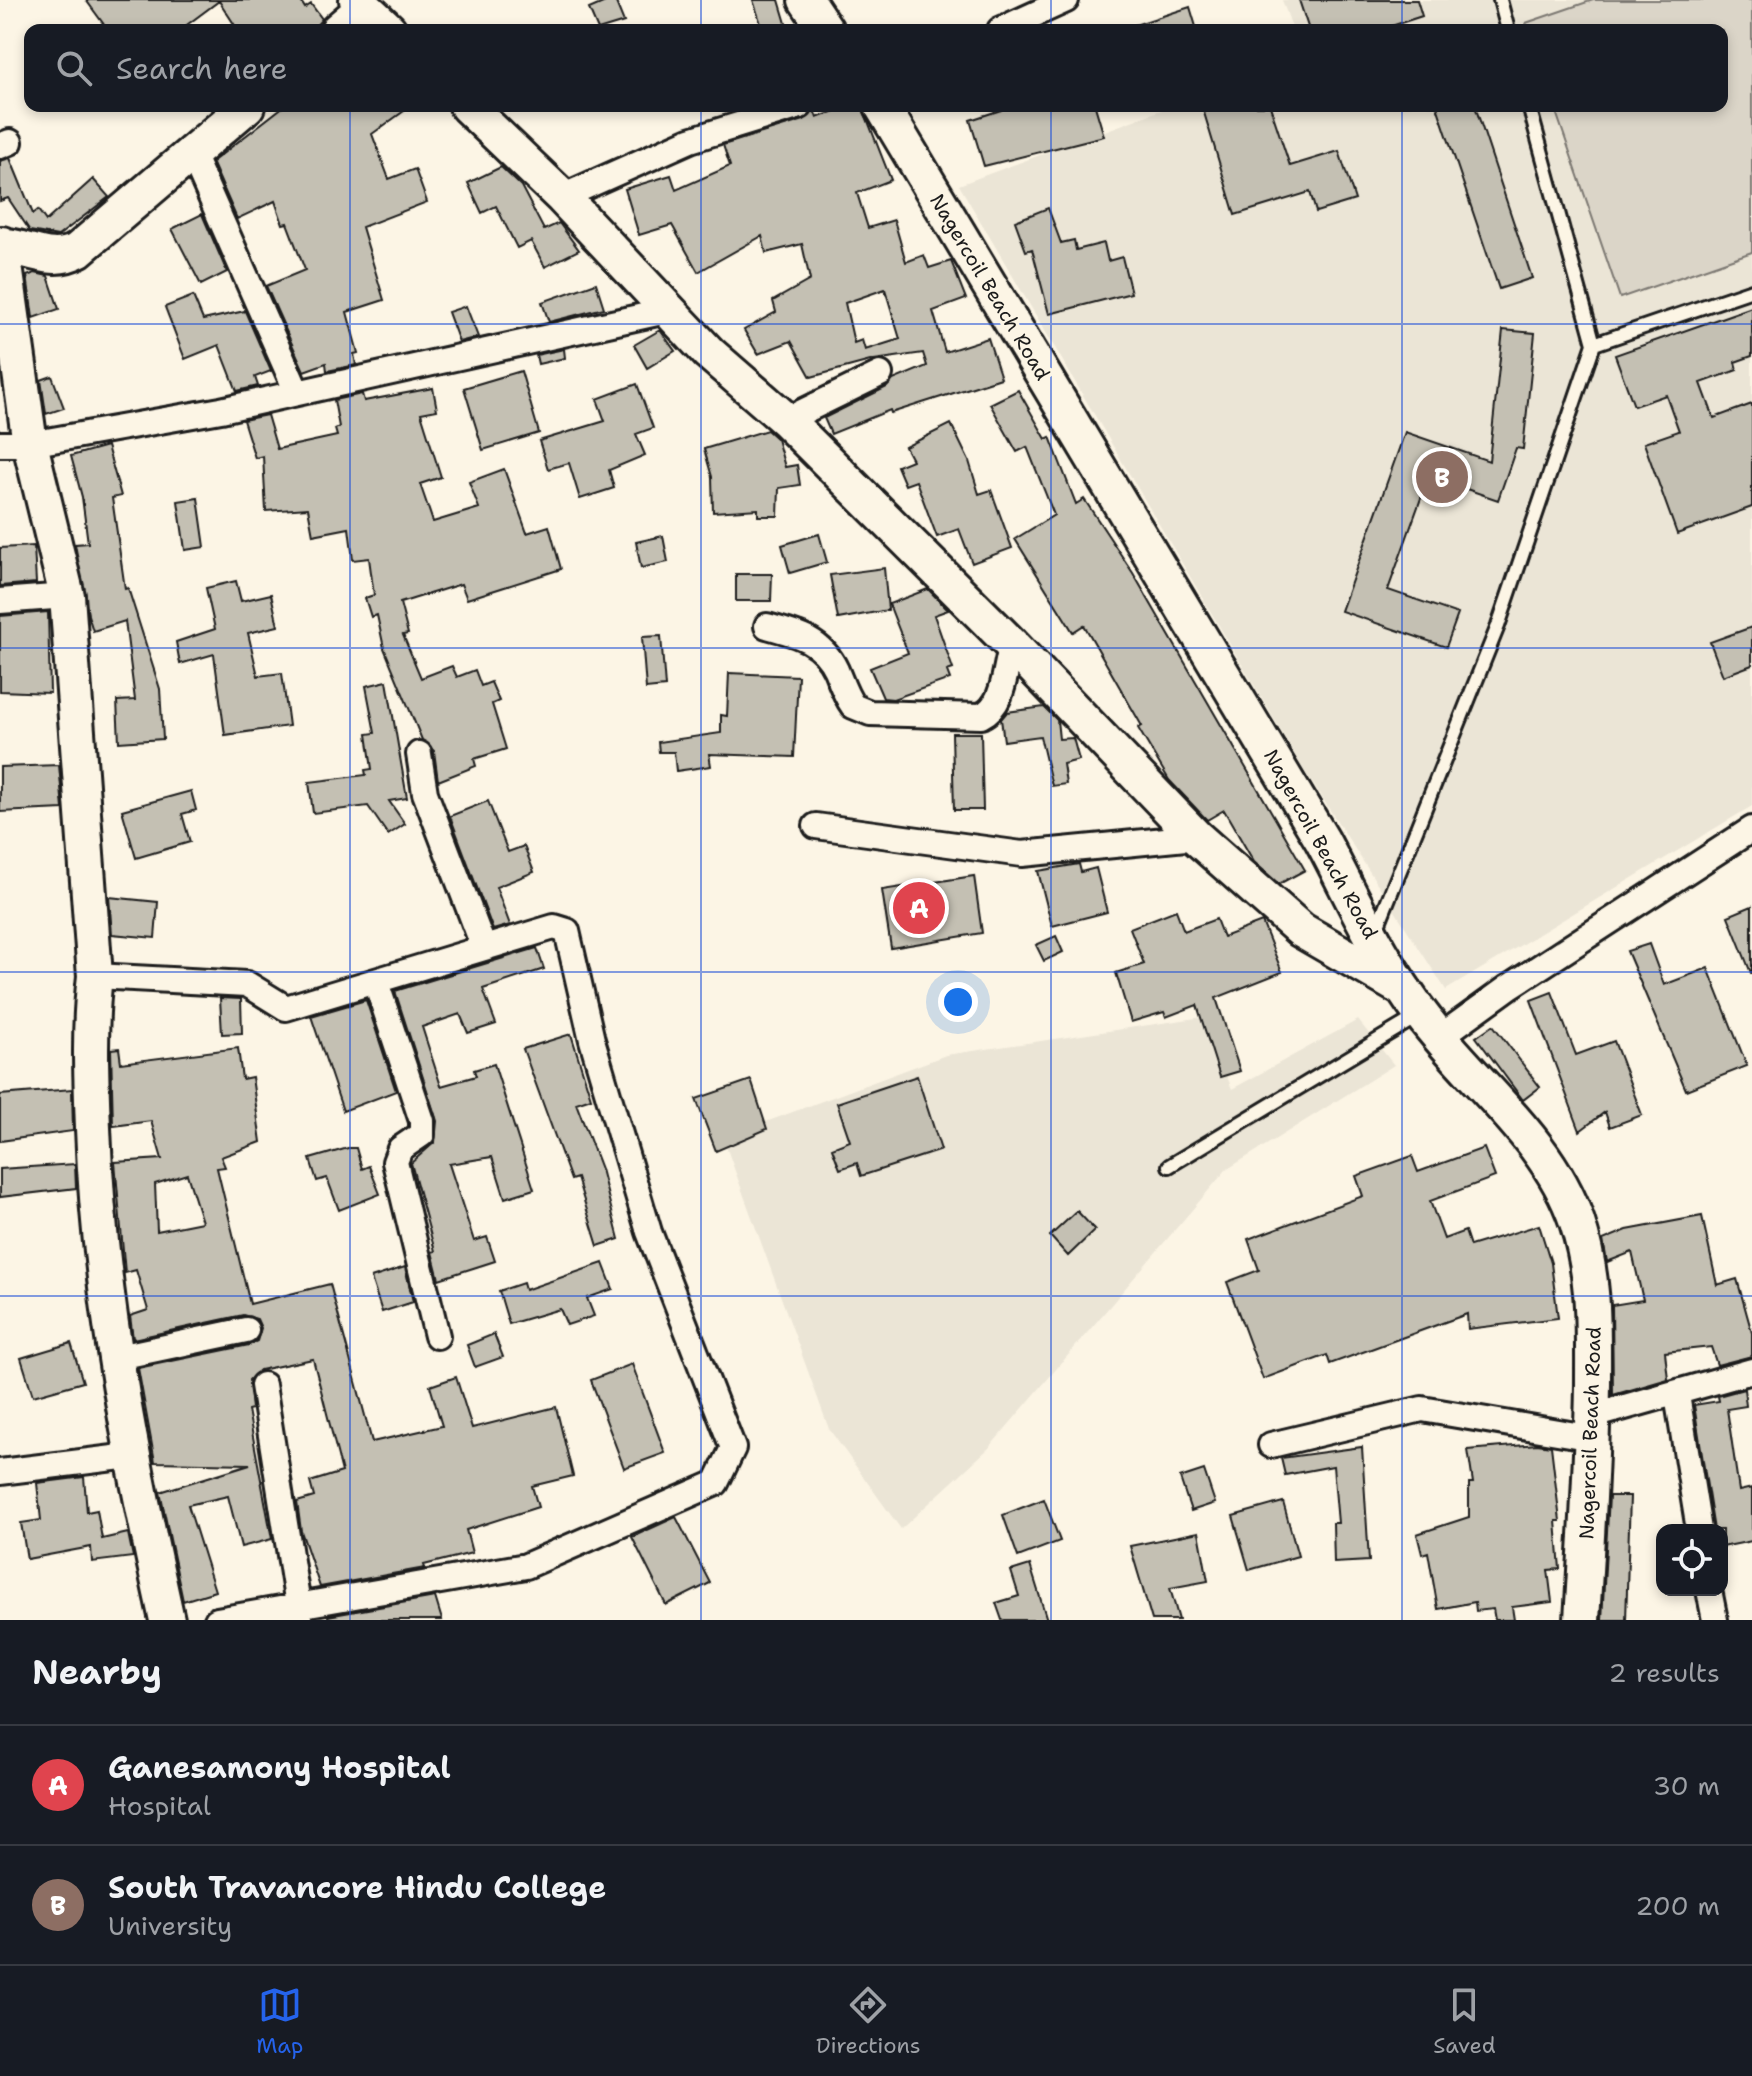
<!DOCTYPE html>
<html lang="en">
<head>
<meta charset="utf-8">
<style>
  :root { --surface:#171b24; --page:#242831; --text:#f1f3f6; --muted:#9ea1a6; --line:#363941; --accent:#2563eb }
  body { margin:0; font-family:"Shantell Sans",sans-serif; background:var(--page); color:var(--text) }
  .controls { position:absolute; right:24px; bottom:24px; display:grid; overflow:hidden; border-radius:16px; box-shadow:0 4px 12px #0003 }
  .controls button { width:72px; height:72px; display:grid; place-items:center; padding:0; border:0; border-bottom:2px solid var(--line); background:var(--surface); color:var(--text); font:40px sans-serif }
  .you { position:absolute; left:958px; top:1002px; width:28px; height:28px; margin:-20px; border:6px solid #fff; border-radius:50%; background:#1a73e8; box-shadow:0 0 0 12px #1a73e833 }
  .badge { display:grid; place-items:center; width:52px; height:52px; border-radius:50%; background:var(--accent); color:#fff; font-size:26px; font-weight:700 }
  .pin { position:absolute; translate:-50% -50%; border:4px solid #fff; box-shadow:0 2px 8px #0006 }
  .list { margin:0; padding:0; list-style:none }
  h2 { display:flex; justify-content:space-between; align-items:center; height:104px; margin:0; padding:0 32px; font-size:34px }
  h2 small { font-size:26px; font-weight:400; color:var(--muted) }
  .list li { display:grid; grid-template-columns:52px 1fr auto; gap:24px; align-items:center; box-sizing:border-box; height:120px; padding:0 32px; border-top:2px solid var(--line) }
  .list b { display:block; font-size:30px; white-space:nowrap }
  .list p { margin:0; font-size:26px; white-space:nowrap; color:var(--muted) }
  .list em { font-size:26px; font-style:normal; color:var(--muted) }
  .icon { flex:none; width:44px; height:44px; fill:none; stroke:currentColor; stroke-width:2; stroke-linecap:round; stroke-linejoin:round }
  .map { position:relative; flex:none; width:1752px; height:1620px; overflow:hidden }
  .search { position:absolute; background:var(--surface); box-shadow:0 4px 12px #0003; left:24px; right:24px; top:24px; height:88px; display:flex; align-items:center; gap:20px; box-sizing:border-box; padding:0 28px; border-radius:16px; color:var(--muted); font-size:30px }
  .sheet { height:344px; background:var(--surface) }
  nav { display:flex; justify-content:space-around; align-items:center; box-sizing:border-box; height:112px; border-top:2px solid var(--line); background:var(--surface); font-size:22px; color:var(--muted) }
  nav a { display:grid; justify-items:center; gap:4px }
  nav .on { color:var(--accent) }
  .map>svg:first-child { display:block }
  .built { fill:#ebe5d6 }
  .green { fill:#dbd5c8; stroke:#7c7872; stroke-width:2 }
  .building { fill:#c4c0b3; stroke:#1c1c1c; stroke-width:2; fill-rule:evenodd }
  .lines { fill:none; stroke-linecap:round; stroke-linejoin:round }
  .lane-casing { stroke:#1c1c1c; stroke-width:18 }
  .street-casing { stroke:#1c1c1c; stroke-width:30 }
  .secondary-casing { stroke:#1c1c1c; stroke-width:40 }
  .lane { stroke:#fcf5e5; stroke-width:12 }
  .street { stroke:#fcf5e5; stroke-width:24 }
  .secondary { stroke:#fcf5e5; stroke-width:34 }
  .grid { fill:none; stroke:#1d4ed8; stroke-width:2; stroke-opacity:0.55 }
  .labels { text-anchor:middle; stroke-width:7; stroke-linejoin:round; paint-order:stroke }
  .street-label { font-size:20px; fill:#1c1c1c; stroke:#fcf5e5 }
</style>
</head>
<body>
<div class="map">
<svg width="1752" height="1620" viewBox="0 0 1752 1620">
  <rect width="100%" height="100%" fill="#fcf5e5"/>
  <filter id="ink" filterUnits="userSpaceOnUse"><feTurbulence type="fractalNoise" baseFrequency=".0125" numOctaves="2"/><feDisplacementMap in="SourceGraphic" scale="16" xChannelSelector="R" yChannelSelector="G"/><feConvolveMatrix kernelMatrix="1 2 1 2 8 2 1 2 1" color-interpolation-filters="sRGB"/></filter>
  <g filter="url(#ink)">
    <path class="built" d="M 1282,0 L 1752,0 L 1752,806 L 1446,990 L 1304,770 L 959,185 L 1172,106 L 1722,106 L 1722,30 L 1293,30 Z
      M 1203,1017 L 1232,1089 L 1358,1020 L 1394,1065 L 1226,1170 L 988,1449 L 901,1529 L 829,1429 L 723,1138 L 946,1055 Z"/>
    <path class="green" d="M 1593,0 L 1752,0 L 1752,252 L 1620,298 L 1554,106 L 1722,106 L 1722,30 L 1528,30 L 1526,23 Z"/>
    <path class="building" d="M 86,0 L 300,0 L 305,8 L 311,4 L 322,19 L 312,30 L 238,30 L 219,1 L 180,30 L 108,30 Z
      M 610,0 L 615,0 L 624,22 L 598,30 L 589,9 Z
      M 753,0 L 779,0 L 788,30 L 763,30 Z
      M 1299,0 L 1417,0 L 1422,16 L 1379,30 L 1309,30 Z
      M 1190,7 L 1197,30 L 1133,30 L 1132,26 Z
      M 284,106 L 411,106 L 372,134 L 389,179 L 415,169 L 427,202 L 362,227 L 384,300 L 347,312 L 358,353 L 354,354 L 356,365 L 327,371 L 326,363 L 304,371 L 266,286 L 305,270 L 287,223 L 283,224 L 275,201 L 237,219 L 212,162 Z
      M 849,106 L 862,106 L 891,180 L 857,193 L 868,228 L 894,220 L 906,262 L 924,255 L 929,268 L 951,261 L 966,299 L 933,311 L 945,352 L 988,338 L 1001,378 L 891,413 L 890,410 L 831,434 L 824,418 L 887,387 L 893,380 L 927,366 L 923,353 L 874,360 L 811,377 L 791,341 L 758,354 L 744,330 L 776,312 L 773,301 L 810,280 L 802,244 L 766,253 L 762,236 L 698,272 L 672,225 L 639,235 L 625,189 L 671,175 L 676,190 L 730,166 L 723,145 L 804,120 L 814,110 L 817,118 ZM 885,289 L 900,339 L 865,350 L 862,340 L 854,343 L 845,303 Z
      M 1000,106 L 1095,106 L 1104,136 L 984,166 L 970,120 L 1001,110 Z
      M 1202,106 L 1270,106 L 1290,166 L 1339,151 L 1355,200 L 1316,212 L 1310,192 L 1235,215 Z
      M 1437,106 L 1475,106 L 1532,278 L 1499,289 Z
      M 10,158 L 33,214 L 38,210 L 46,221 L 93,179 L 109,197 L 58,236 L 30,231 L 8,198 L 0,201 L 0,161 Z
      M 501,167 L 521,186 L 544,230 L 559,223 L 579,250 L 545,267 L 531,241 L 517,248 L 496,206 L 482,213 L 468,183 Z
      M 1048,208 L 1061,243 L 1074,240 L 1076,250 L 1104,243 L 1108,261 L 1122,257 L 1131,293 L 1049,314 L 1032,249 L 1026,251 L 1015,221 Z
      M 202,214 L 227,272 L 201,285 L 172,229 Z
      M 35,273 L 48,276 L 59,309 L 33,318 L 27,276 Z
      M 596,283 L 604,308 L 549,322 L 542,302 Z
      M 193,296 L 203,320 L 245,311 L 271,371 L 255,377 L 258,386 L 237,391 L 219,345 L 185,359 L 165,307 Z
      M 466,306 L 478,337 L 459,342 L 448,312 Z
      M 1752,307 L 1752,356 L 1735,362 L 1737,370 L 1701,383 L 1714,418 L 1752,404 L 1752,507 L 1677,534 L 1644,443 L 1679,431 L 1666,395 L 1634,406 L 1615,355 Z
      M 660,330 L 675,351 L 647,368 L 634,345 Z
      M 1503,330 L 1535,333 L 1523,449 L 1516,448 L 1498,500 L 1429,476 L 1388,590 L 1458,614 L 1446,647 L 1341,611 L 1405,432 L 1489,461 Z
      M 564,349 L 565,358 L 538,364 L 536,355 Z
      M 521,371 L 539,433 L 483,450 L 464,388 Z
      M 52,376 L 64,408 L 46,414 L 41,380 Z
      M 637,384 L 653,428 L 636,434 L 645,455 L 609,470 L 614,488 L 580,499 L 569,463 L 548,469 L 539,441 L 605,421 L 597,399 Z
      M 433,388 L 437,410 L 421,413 L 441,477 L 420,484 L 433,522 L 479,508 L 469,482 L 504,469 L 527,533 L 549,526 L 561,569 L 467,599 L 461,584 L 400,603 L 408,634 L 403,635 L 421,678 L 452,666 L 457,677 L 475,670 L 481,686 L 491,682 L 499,701 L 492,704 L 506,749 L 474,759 L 476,766 L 438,781 L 434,751 L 422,740 L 384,648 L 377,615 L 371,617 L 365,598 L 374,595 L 369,558 L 353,560 L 349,528 L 313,535 L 308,508 L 266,511 L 263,456 L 255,458 L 243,420 L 267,415 L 277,449 L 337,436 L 335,429 L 339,427 L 334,400 L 362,394 L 364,401 Z
      M 1018,390 L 1046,439 L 1050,437 L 1076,504 L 1084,499 L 1133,573 L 1305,870 L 1279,884 L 1254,862 L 1224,810 L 1207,820 L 1169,780 L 1138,728 L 1142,726 L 1084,625 L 1073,632 L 1015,539 L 1054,515 L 1027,447 L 1017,452 L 990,404 Z
      M 951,424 L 969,461 L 979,494 L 991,490 L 1012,548 L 972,563 L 959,529 L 937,537 L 916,481 L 905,485 L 897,466 L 912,460 L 905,447 Z
      M 767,430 L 777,439 L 785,467 L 797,465 L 800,485 L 779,488 L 778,516 L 758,516 L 758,509 L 713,512 L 712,477 L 704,449 Z
      M 107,446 L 121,496 L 112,498 L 125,589 L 128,588 L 160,689 L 163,739 L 119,742 L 117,701 L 135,700 L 125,621 L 93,631 L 88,615 L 75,544 L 88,543 L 82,497 L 71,456 Z
      M 198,498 L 205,547 L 185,550 L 178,501 Z
      M 819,534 L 827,562 L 790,573 L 782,545 Z
      M 663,536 L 668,562 L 641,568 L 636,542 Z
      M 34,546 L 36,583 L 0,586 L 0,548 Z
      M 884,568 L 888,610 L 838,619 L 830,575 Z
      M 736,574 L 772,574 L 771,601 L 736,601 Z
      M 236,581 L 241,601 L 271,594 L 278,626 L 248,633 L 258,676 L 282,673 L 289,726 L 225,735 L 214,654 L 180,664 L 176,642 L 215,629 L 206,588 Z
      M 928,589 L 948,610 L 934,615 L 953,669 L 947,671 L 950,679 L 893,699 L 883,698 L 870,668 L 908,653 L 889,604 Z
      M 48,612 L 50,693 L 0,691 L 0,616 Z
      M 1752,627 L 1752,665 L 1723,676 L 1710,642 Z
      M 661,636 L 665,687 L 646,689 L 642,637 Z
      M 729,673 L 798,676 L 794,757 L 709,754 L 711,766 L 676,771 L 674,752 L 659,752 L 658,742 L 721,733 L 721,715 L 727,716 Z
      M 387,681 L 407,798 L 389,801 L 405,824 L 388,835 L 368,806 L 313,813 L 309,782 L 366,775 L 365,770 L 372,769 L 367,734 L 375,733 L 366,686 Z
      M 1044,707 L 1057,720 L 1059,739 L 1073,738 L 1079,760 L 1063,764 L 1066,784 L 1052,786 L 1040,736 L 1004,741 L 1001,719 L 1007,712 Z
      M 952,733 L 981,733 L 983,810 L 954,810 Z
      M 59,765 L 63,809 L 0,812 L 0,767 Z
      M 191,791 L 196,810 L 182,814 L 190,842 L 136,858 L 122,810 Z
      M 488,801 L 508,852 L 524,846 L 534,872 L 496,887 L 510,925 L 493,930 L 450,816 Z
      M 1079,864 L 1081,872 L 1096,868 L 1107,912 L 1052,926 L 1038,871 Z
      M 974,876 L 982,933 L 891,948 L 882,890 Z
      M 109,897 L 158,902 L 155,938 L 112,934 Z
      M 1752,906 L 1752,973 L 1751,973 L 1728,916 Z
      M 1176,910 L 1184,931 L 1216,919 L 1223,937 L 1262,922 L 1282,972 L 1216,998 L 1240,1071 L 1220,1077 L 1197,1005 L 1166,1017 L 1164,1012 L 1131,1022 L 1116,973 L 1144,964 L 1130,928 Z
      M 1056,936 L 1063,952 L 1044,961 L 1036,945 Z
      M 1649,944 L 1664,985 L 1708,968 L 1747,1066 L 1686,1090 L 1627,951 Z
      M 537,948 L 544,969 L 483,989 L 496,1024 L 468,1033 L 460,1014 L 422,1027 L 441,1086 L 476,1076 L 474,1070 L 494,1064 L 534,1189 L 505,1198 L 492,1157 L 449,1164 L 474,1241 L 487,1237 L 495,1261 L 439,1279 L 432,1252 L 435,1251 L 411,1163 L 435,1142 L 437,1121 L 395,991 Z
      M 1552,992 L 1576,1055 L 1614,1041 L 1642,1115 L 1610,1127 L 1605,1112 L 1580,1131 L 1531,1000 Z
      M 220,998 L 241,999 L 242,1033 L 222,1034 Z
      M 366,1000 L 396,1091 L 343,1111 L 311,1016 Z
      M 1493,1025 L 1540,1087 L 1523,1100 L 1476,1037 Z
      M 571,1034 L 591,1098 L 576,1103 L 601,1169 L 619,1239 L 598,1246 L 577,1178 L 571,1180 L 523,1049 Z
      M 119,1048 L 121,1063 L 238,1048 L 242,1079 L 252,1077 L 261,1142 L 221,1157 L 225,1167 L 217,1168 L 250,1304 L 330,1284 L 372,1442 L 442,1426 L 430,1386 L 456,1377 L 472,1428 L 556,1407 L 573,1476 L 532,1486 L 538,1507 L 466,1530 L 472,1553 L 424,1565 L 425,1568 L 320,1587 L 301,1531 L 297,1502 L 314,1497 L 310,1482 L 342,1472 L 313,1359 L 260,1370 L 249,1380 L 252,1409 L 248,1410 L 272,1539 L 241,1547 L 228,1496 L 188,1505 L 215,1591 L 183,1601 L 160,1492 L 250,1464 L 155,1462 L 138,1368 L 249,1345 L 257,1341 L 261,1328 L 257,1319 L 243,1315 L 133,1339 L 130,1316 L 148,1310 L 136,1270 L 125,1273 L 115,1162 L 162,1159 L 151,1121 L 113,1126 L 111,1049 ZM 187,1174 L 202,1222 L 157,1231 L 155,1184 Z
      M 917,1076 L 941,1150 L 861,1176 L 857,1163 L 840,1169 L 832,1148 L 850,1141 L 837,1103 Z
      M 751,1080 L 767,1129 L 716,1151 L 696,1099 Z
      M 72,1089 L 73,1131 L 0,1141 L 0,1095 Z
      M 348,1148 L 356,1148 L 362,1169 L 369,1166 L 380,1194 L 339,1210 L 327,1178 L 317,1181 L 310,1159 Z
      M 1484,1148 L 1495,1177 L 1430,1201 L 1444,1239 L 1465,1231 L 1470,1246 L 1539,1225 L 1551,1263 L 1558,1318 L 1468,1329 L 1467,1314 L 1330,1364 L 1327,1355 L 1263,1379 L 1227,1282 L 1259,1270 L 1248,1239 L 1363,1196 L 1356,1176 L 1412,1156 L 1418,1172 Z
      M 75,1164 L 76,1188 L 0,1197 L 0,1169 Z
      M 1077,1211 L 1095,1230 L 1068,1256 L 1050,1236 Z
      M 1702,1216 L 1717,1285 L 1737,1279 L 1752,1333 L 1752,1356 L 1717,1365 L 1711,1347 L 1665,1352 L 1668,1379 L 1613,1395 L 1612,1305 L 1643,1300 L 1632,1252 L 1607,1262 L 1603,1240 L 1627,1230 Z
      M 603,1263 L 613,1289 L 587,1298 L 594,1316 L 567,1325 L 560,1309 L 509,1324 L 499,1291 L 523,1283 L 525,1290 Z
      M 405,1267 L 413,1302 L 382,1312 L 371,1278 Z
      M 494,1334 L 503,1357 L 475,1367 L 467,1345 Z
      M 71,1343 L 83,1382 L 33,1396 L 21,1358 Z
      M 632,1364 L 665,1453 L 624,1468 L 591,1380 Z
      M 1744,1389 L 1746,1406 L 1727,1409 L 1739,1491 L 1752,1488 L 1752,1541 L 1722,1547 L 1722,1530 L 1714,1530 L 1694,1405 L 1719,1401 L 1718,1396 Z
      M 1537,1444 L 1551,1446 L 1560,1521 L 1556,1521 L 1560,1569 L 1548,1570 L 1552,1602 L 1512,1607 L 1514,1620 L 1495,1620 L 1493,1609 L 1476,1611 L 1475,1602 L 1438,1609 L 1428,1552 L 1422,1554 L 1417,1534 L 1469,1517 L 1469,1483 L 1473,1483 L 1468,1450 Z
      M 1362,1447 L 1369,1561 L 1334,1563 L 1333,1523 L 1338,1523 L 1333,1466 L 1285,1475 L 1281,1458 Z
      M 1204,1470 L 1215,1503 L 1191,1511 L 1180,1478 Z
      M 84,1477 L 87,1512 L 97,1510 L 102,1539 L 128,1533 L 133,1557 L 92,1562 L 91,1547 L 27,1559 L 21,1523 L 41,1520 L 37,1483 Z
      M 1609,1496 L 1630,1496 L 1626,1620 L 1602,1620 Z
      M 1044,1499 L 1060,1541 L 1018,1557 L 1003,1515 Z
      M 1283,1502 L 1298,1556 L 1249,1570 L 1233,1516 Z
      M 676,1517 L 710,1583 L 666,1605 L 632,1537 Z
      M 1199,1532 L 1208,1581 L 1170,1588 L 1179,1620 L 1152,1620 L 1130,1546 Z
      M 1030,1565 L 1047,1620 L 1002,1620 L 996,1603 L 1019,1596 L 1011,1571 Z
      M 435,1597 L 442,1620 L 329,1620 L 328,1616 Z"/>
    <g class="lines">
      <g class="lane-casing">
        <path id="lane" d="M 1500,0 L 1508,30
          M 1529,106 L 1594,344 L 1752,290
          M 1376,930 L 1498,626 L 1594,344
          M 1169,1166 L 1418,1016"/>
      </g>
      <g class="street-casing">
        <path id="street" d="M 1000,30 L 1066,0
          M 0,146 L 10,142
          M 191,152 L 296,390
          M 562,197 L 690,140 L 800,106
          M 786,420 L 880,374
          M 0,444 L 30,444 L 221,410 L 666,311
          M 0,601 L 67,596
          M 767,626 C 797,634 822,640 836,670 C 841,682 845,695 853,706 L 870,713 L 981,716 C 1006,704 1004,669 1012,645
          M 419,754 L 425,793 L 484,948
          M 816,826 L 1022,854 L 1196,837
          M 95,976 L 247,984 L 286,1008 L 554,927 L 567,931 L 592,1040 L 649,1232 L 733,1448 L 716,1483 L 526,1566 L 217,1620
          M 376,982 L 422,1121 L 422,1134 L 400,1149 L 395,1162 L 437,1336
          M 1440,1037 L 1509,987 L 1752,829
          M 114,1358 L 246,1330
          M 263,1385 L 300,1618
          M 1677,1395 L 1699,1530
          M 1593,1416 L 1752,1371
          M 1271,1445 L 1422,1409 L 1593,1438
          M 0,1472 L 130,1456
          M 1709,1590 L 1715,1620"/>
      </g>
      <g class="secondary-casing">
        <path id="secondary" d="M 357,0 L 389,30
          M 806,0 L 826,30
          M 338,30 L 365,7
          M 467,106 L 562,197 L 709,353 L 786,420 L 1012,645 L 1196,837 L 1301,930 L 1403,989
          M 882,106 L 1322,840 C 1353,898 1381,962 1421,1014 C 1472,1083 1549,1138 1577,1222 C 1595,1277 1593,1326 1593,1384 C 1592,1463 1587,1541 1582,1620
          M 2,244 L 30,444 L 67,596 L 95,976 C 89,1027 91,1076 93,1128 C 99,1295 131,1457 167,1620
          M 0,245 C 28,247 51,265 78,250 L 247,106"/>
      </g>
      <use href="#lane" class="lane"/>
      <use href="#street" class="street"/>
      <use href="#secondary" class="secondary"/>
    </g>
  </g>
  <path class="grid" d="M 350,0 L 350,30M 701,0 L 701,30M 1051,0 L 1051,30M 1402,0 L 1402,30M 350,106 L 350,1620M 701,106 L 701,1620M 1051,106 L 1051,1620M 1402,106 L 1402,1620M 0,324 L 1752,324M 0,648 L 1752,648M 0,972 L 1752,972M 0,1296 L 1752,1296"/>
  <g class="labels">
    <g class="street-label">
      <text transform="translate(990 287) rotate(59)" y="7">Nagercoil Beach Road</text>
      <text transform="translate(1321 844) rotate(61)" y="7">Nagercoil Beach Road</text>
      <text transform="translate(1590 1433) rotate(-88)" y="7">Nagercoil Beach Road</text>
    </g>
  </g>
</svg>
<div class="controls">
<button><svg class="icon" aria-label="locate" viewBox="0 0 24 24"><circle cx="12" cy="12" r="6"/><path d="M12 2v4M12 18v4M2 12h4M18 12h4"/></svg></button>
</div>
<div class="you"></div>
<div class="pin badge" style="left:919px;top:908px;background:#e0444e">A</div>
<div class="pin badge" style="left:1442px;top:477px;background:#8d6e63">B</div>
<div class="search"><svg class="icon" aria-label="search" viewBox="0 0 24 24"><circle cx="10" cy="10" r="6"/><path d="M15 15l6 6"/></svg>Search here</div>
</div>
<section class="sheet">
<h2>Nearby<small>2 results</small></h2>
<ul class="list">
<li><span class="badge" style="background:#e0444e">A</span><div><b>Ganesamony Hospital</b><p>Hospital</p></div><em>30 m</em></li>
<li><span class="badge" style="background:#8d6e63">B</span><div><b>South Travancore Hindu College</b><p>University</p></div><em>200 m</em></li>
</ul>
</section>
<nav>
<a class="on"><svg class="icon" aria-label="map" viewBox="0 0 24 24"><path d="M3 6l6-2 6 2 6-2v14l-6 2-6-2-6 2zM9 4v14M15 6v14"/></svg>Map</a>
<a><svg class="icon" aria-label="directions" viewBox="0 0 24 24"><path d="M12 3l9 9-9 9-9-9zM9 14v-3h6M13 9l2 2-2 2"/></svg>Directions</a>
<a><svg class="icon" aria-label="saved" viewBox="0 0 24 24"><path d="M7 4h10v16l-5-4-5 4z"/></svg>Saved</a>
</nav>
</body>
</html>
